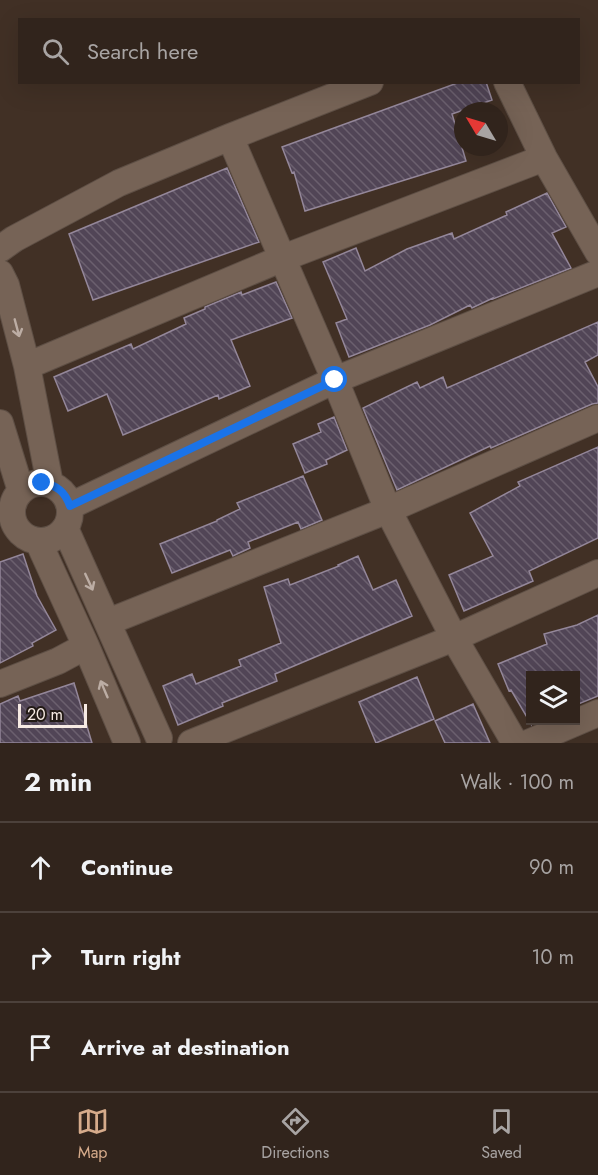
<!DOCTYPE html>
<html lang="en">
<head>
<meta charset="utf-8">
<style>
  :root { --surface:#31241c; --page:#3d3029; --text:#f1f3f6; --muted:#a8a4a3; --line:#4c413b; --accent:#d6ab8b }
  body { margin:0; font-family:Jost,sans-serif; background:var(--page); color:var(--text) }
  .controls { position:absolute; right:18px; bottom:18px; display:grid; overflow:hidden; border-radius:0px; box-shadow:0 6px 24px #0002 }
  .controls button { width:54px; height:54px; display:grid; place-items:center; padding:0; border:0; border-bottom:2px solid var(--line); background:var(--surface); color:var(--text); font:30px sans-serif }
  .compass { position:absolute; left:454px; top:102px; width:54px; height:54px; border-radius:50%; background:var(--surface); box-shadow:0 6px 24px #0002; rotate:308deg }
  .scale { position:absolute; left:18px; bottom:15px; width:69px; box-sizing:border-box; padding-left:6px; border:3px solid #f6eae3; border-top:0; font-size:16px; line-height:21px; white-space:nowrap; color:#f6eae3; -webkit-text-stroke:4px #221a15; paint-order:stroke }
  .stop { position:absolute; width:18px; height:18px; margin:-14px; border:4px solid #1a73e8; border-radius:50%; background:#fff }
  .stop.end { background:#1a73e8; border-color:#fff; box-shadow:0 2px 6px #0008 }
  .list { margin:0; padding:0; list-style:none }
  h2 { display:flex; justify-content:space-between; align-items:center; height:78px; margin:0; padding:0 24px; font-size:26px }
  h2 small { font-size:20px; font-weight:400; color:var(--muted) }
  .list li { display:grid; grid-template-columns:39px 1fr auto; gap:18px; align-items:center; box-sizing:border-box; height:90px; padding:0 24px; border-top:2px solid var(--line) }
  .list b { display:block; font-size:22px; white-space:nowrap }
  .list em { font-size:20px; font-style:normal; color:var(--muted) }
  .icon { flex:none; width:33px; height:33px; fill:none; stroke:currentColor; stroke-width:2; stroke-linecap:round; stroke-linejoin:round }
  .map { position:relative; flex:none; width:598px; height:743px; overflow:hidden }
  .search { position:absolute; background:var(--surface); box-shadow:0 6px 24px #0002; left:18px; right:18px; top:18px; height:66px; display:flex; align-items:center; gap:15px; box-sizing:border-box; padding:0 21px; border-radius:0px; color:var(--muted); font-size:22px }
  .sheet { height:348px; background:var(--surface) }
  nav { display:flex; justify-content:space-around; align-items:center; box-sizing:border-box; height:84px; border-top:2px solid var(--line); background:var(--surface); font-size:16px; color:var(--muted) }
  nav a { display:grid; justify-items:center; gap:3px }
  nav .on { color:var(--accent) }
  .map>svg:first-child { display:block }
  .building { fill:url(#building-back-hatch); stroke:#94879a; stroke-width:1.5 }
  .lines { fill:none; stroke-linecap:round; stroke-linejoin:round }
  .minor-casing { stroke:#5e4f45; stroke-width:28 }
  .minor { stroke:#766356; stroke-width:26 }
  .oneway { stroke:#bcada4 }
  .route { stroke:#1a73e8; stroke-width:8 }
</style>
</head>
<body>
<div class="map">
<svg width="598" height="743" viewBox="0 0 598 743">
  <defs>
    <pattern id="building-back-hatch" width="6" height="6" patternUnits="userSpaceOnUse" patternTransform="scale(1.5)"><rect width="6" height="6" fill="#514556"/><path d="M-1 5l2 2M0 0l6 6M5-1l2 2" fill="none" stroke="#6b606e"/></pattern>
  </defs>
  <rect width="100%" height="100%" fill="#413025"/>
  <path class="building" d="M 460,82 L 486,82 L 492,100 L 452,114 L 466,161 L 305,211 L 294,172 L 292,173 L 282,147 Z
    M 227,168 L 259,242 L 93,300 L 69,234 Z
    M 547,193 L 566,227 L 552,233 L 571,268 L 493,299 L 493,298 L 472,308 L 470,305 L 430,325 L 349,357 L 336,323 L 347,319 L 323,262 L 356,248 L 365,271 L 407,249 L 452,233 L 454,239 L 507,215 L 506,212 Z
    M 276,282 L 292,318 L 231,340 L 250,386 L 219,399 L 218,395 L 123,435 L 107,394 L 68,411 L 54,377 L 131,344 L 133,349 L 186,324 L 184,318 L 205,309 L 205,307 L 241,292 L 242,295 Z
    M 598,322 L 598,355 L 585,362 L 598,387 L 598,403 L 592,404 L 491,448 L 490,446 L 397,490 L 363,408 L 417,382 L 420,388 L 443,377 L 447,388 Z
    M 334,417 L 347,450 L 326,460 L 327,464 L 305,473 L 293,444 L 321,432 L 318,424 Z
    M 598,447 L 598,538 L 529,571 L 533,581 L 464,611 L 449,575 L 493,556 L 470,513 L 520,486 L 518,482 Z
    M 303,476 L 322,520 L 301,529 L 298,522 L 248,542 L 250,548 L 237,554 L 233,556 L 230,550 L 172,573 L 160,544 L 217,521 L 217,520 L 240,509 L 237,503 Z
    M 23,554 L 37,596 L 56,630 L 32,643 L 33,646 L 0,663 L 0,562 Z
    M 358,556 L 373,590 L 396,580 L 412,616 L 275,674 L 277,681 L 222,703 L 223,706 L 178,725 L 163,686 L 192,674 L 196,684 L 241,666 L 239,660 L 281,643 L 264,587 L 288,579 L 290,585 L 339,566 L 338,565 Z
    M 598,615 L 598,696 L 576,705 L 576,675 L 531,675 L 531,724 L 511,690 L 509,691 L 498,664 L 547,644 L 544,634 L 577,625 Z
    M 417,677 L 434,719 L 376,743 L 359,702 Z
    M 74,683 L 92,743 L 0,743 L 0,704 L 18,696 L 20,701 Z
    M 473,704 L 490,743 L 445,743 L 435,721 Z"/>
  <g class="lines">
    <g class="minor-casing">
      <path id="minor" d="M 507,82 L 544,158 L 598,252
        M 230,137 L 335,380 L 388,510 L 454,638 L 515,743
        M 0,249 L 14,239 L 119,183 L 230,137 L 370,82
        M 0,273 L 6,285 L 27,366 L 50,484
        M 27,366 L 283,258 L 544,158
        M 0,423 L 21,491
        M12 512a29 29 0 1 1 58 0a29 29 0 1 1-58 0Z
        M 70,506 L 335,380 L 598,273
        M 65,528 L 159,738
        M 38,541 L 86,646 L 127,743
        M 108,622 L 388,510 L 598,418
        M 0,684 L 58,661 L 86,646
        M 191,743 L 454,638 L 598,573
        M 528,743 L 598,713"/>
    </g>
    <use href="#minor" class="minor"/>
  </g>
  <defs><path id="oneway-shaft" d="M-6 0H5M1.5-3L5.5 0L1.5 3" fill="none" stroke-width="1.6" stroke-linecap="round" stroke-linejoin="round" transform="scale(1.5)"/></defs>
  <g class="oneway">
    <use href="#oneway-shaft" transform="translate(17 328) rotate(75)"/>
    <use href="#oneway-shaft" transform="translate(89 582) rotate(65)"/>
    <use href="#oneway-shaft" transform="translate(104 689) rotate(-113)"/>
  </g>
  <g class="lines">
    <path class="route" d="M 42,483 C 57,485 65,492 70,506 L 335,380"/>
  </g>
</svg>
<div class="controls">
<button><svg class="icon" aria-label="layers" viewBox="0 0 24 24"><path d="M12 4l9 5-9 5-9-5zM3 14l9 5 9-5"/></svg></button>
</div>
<svg class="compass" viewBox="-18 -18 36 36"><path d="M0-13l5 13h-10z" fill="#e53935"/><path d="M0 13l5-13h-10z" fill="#a8a4a3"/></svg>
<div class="scale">20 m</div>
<div class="stop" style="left:335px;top:380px"></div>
<div class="stop end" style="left:42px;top:483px"></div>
<div class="search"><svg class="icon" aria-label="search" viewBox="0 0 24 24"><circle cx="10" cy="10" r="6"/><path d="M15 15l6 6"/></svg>Search here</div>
</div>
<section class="sheet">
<h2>2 min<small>Walk · 100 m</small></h2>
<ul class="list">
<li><svg class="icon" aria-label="ahead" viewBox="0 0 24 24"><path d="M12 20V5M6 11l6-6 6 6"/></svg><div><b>Continue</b></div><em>90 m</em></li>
<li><svg class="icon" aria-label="right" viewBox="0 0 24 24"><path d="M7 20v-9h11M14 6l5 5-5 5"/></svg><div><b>Turn right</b></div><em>10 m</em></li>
<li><svg class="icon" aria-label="arrive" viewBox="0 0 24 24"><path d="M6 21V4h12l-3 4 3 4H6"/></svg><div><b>Arrive at destination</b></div></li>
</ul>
</section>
<nav>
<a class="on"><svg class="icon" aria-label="map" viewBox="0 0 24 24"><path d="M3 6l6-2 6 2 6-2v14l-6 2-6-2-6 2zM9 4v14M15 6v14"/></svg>Map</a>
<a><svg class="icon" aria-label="directions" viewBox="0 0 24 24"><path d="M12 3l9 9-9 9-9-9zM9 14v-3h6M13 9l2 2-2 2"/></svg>Directions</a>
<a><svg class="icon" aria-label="saved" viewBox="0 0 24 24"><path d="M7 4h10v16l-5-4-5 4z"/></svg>Saved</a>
</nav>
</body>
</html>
